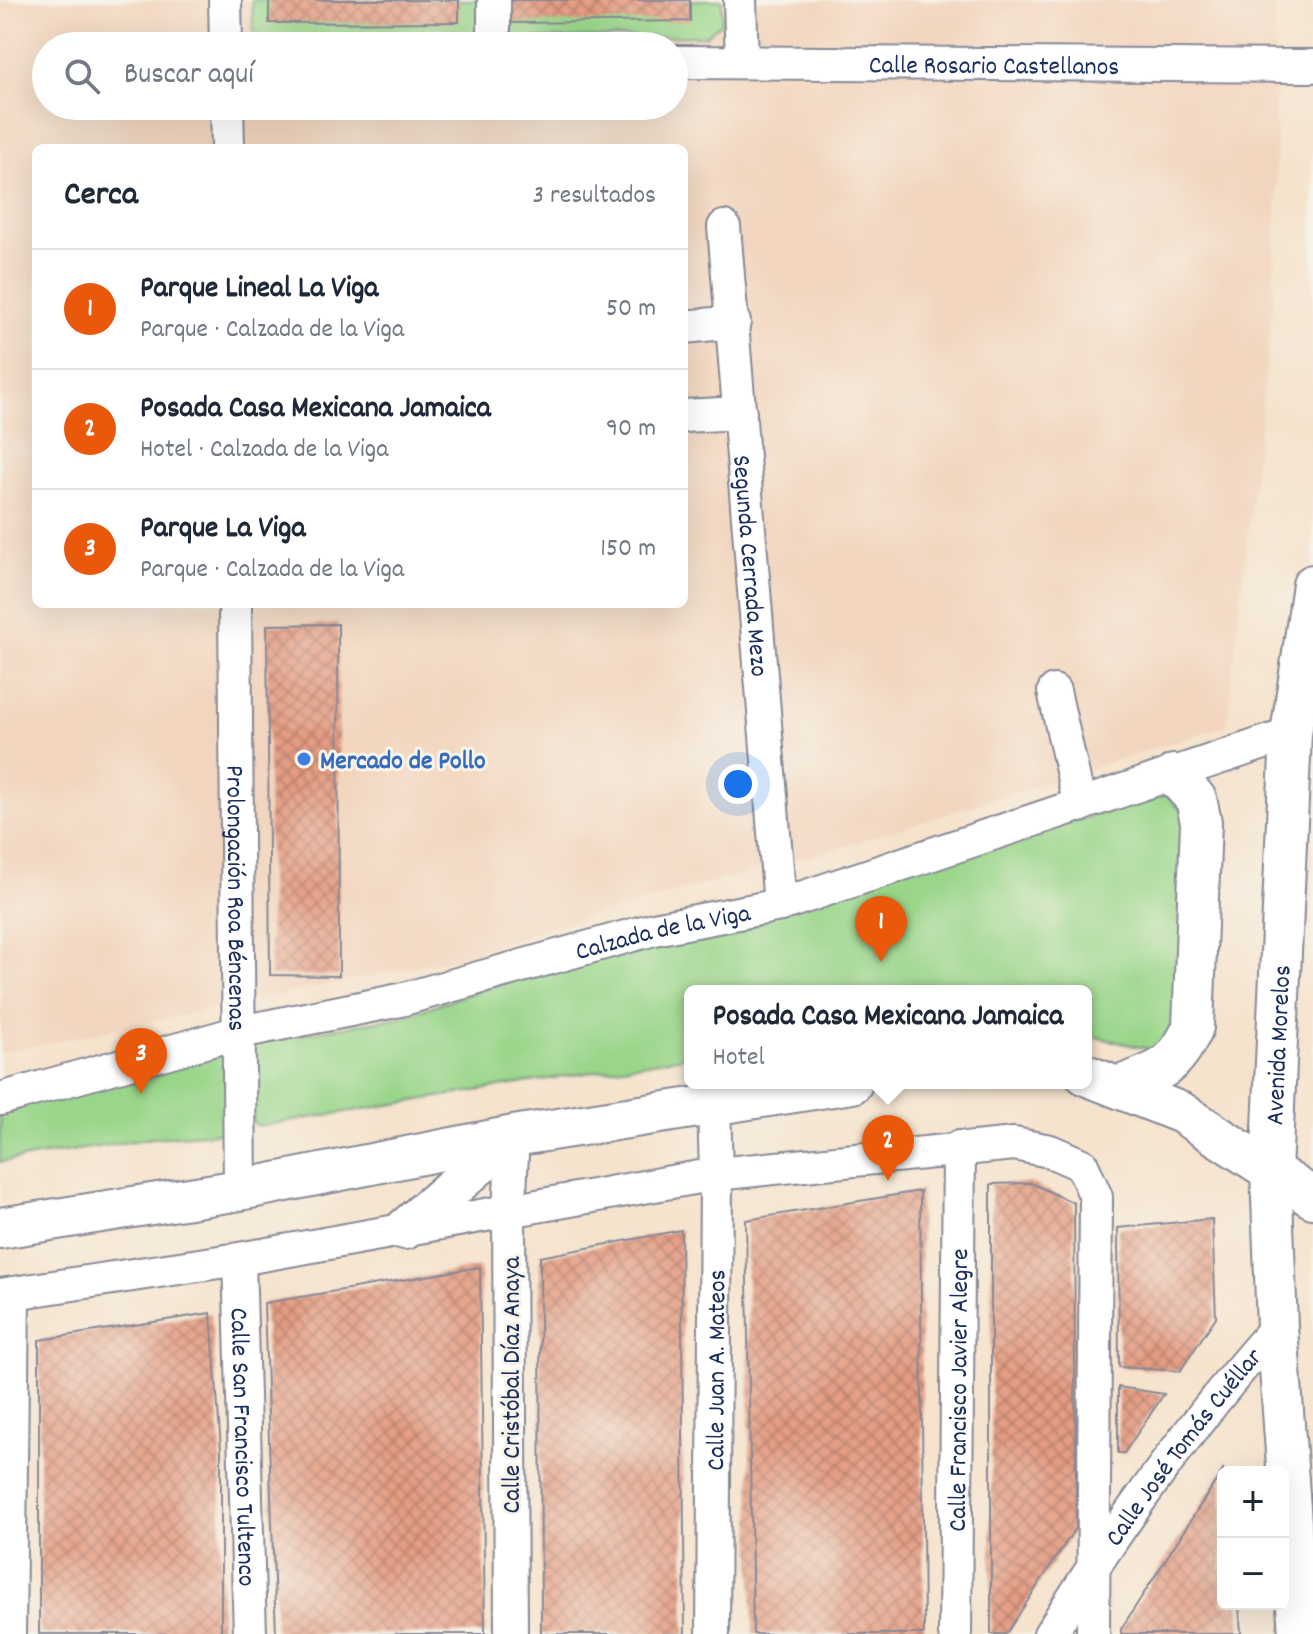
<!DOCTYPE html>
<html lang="es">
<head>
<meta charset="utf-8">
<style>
  :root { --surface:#fff; --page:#f2f2f3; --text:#1f2937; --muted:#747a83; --line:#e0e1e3; --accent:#ea580c }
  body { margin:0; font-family:Dekko,sans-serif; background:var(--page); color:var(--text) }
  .controls { position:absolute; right:24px; bottom:24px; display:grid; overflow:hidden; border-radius:12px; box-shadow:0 8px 32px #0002 }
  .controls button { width:72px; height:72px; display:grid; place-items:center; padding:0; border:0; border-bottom:2px solid var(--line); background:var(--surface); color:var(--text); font:40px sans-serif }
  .you { position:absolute; left:738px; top:784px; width:28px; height:28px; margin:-20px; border:6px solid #fff; border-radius:50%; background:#1a73e8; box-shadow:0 0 0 12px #1a73e833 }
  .badge { display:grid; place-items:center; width:52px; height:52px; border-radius:50%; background:var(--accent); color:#fff; font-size:26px; font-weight:700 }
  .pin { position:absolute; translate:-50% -66px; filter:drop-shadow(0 2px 4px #0008) }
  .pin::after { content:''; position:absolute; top:42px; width:28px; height:24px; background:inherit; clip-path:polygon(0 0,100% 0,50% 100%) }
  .popup { position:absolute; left:684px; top:985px; width:408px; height:104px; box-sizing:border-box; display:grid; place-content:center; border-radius:12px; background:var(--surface); filter:drop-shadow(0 2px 6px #0005); font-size:26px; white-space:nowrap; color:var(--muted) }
  .popup b { font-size:30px; color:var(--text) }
  .popup::after { content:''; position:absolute; left:50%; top:100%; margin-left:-16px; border:16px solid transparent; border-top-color:var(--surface) }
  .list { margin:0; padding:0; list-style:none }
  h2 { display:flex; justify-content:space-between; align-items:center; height:104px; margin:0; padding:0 32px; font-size:34px }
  h2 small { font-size:26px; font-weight:400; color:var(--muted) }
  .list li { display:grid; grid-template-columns:52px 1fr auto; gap:24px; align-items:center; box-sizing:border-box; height:120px; padding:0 32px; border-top:2px solid var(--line) }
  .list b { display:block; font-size:30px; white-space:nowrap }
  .list p { margin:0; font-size:26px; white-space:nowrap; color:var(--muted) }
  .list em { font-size:26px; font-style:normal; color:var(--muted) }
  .icon { flex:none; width:44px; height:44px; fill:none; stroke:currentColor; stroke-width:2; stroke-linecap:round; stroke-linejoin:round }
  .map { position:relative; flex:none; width:1313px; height:1634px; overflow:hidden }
  .search { position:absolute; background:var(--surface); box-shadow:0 8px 32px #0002; left:32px; top:32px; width:656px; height:88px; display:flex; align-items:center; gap:20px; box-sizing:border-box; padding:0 28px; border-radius:44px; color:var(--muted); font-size:30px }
  .panel { position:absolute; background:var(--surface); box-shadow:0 8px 32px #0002; left:32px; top:144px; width:656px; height:464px; border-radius:12px }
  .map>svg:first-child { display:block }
  .built { fill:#f2d5be; fill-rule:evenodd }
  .green { fill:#9ad68a; stroke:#5a8274; stroke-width:2 }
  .building { fill:url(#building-cross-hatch) }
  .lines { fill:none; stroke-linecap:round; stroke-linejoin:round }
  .minor-casing { stroke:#888996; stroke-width:36 }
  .major-casing { stroke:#888996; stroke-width:44 }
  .minor { stroke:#fff; stroke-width:32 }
  .major { stroke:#fff; stroke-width:40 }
  .shop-dot { fill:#3f7fe0; stroke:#f7f3e8; stroke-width:3 }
  .labels { text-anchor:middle; stroke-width:6; stroke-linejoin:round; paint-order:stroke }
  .street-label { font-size:26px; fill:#1b2f5e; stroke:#f7f3e8 }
  .shop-label { font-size:26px; font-weight:bold; fill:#366cbe; stroke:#f7f3e8; text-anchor:start }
</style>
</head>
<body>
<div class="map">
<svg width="1313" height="1634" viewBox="0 0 1313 1634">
  <defs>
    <pattern id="building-cross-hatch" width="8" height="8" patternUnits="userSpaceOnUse" patternTransform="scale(2)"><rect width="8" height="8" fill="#e59d83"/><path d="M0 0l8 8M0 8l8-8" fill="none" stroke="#b9806e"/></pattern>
  </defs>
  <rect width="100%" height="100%" fill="#f7f3e8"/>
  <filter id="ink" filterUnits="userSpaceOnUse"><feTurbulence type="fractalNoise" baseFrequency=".0125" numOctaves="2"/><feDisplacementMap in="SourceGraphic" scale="16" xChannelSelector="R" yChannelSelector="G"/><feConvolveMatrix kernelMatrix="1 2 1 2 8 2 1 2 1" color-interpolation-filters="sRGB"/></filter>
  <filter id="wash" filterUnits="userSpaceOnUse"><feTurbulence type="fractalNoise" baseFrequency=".006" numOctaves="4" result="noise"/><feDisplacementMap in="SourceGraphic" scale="32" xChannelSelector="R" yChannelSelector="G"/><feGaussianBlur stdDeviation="1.8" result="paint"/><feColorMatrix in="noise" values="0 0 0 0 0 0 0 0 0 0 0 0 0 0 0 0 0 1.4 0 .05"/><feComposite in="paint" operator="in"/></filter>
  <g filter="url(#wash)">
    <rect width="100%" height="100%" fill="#f5e3cd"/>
    <path class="built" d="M 0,0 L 1274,0 L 1277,191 L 1273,303 L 1227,725 L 829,851 L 555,925 L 471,955 L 0,1053 ZM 46,46 L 674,46 L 674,106 L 46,106 ZM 36,148 L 684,148 L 684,604 L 36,604 Z"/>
    <path class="green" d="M 252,0 L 722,0 L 722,23 L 705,36 L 269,42 L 253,31 Z
      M 1166,795 L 1189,818 L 1189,992 L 1163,1052 L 1086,1035 L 1086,991 L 690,991 L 690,1056 L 260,1126 L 253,1123 L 251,1043 L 400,1017 L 520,977 Z
      M 210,1048 L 231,1062 L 229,1132 L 153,1138 L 0,1162 L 0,1109 Z"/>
    <g id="blocks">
      <path class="building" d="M 269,0 L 459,0 L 459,22 L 269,23 Z
        M 509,0 L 690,0 L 690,21 L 509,23 Z
        M 338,624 L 339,976 L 270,975 L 267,625 Z
        M 1031,1183 L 1074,1203 L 1076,1527 L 1006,1634 L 991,1634 L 991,1184 Z
        M 920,1191 L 924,1634 L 753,1634 L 746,1220 Z
        M 1212,1219 L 1216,1317 L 1180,1371 L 1119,1367 L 1118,1228 Z
        M 681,1230 L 685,1634 L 541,1634 L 540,1257 Z
        M 480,1267 L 485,1634 L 276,1634 L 264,1303 Z
        M 211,1313 L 221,1449 L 221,1634 L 39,1634 L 39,1340 Z
        M 1118,1387 L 1164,1394 L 1124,1453 L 1118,1453 Z
        M 1223,1470 L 1223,1604 L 1239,1604 L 1241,1634 L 1121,1634 L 1121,1629 Z"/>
    </g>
  </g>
  <g filter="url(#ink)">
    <use href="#blocks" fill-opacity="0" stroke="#888996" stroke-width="2"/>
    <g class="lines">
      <g class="minor-casing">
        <g id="minor">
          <path d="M 225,0 L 226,46"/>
          <path d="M 740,0 L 742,62"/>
          <path d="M 494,46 L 494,0"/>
          <path id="s1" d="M 674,62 L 1313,66"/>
          <path d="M 227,106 L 228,148"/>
          <path id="s2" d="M 724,227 L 780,905"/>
          <path d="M 684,327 L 734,322"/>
          <path d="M 684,416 L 740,413"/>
          <path id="s3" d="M 235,604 L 240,1190"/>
          <path d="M 1054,691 L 1080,806"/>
          <path id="s4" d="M 0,1099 L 240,1032 L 400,1000 L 654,929 L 780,905 L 1291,734"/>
          <path id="s5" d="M 239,1259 L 250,1634"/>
          <path d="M 0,1295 L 239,1259 L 716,1174 L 1014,1144 L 1050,1151 L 1082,1165 L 1096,1197 L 1093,1634"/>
          <path d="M 9,1634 L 13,1293"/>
          <path d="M 511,1634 L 509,1211 L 513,1136"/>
          <path id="s6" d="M 713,1634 L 716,1174 L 714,1105"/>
          <path id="s7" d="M 955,1634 L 959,1147"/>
          <path id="s8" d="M 1050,1634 C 1117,1528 1192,1421 1277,1327"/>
        </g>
      </g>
      <g class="major-casing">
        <g id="major">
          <path d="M 1086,1075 L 1182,1113 L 1313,1198"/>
          <path d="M 1120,1086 C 1160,1071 1175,1068 1193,1027 L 1201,822 L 1196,799 L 1174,775"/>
          <path d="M 0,1228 L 240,1190 L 513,1136 L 852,1083"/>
          <path d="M 405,1229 L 510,1138"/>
          <path id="s9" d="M 1299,1634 L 1277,1327 L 1271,1172 L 1291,734 L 1313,585"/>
        </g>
      </g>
      <use href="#minor" class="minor"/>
      <use href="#major" class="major"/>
    </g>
  </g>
  <circle class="shop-dot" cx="304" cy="759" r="8"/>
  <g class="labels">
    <g class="street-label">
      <text dy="9" stroke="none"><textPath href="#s1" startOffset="320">Calle Rosario Castellanos</textPath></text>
      <text dy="9" stroke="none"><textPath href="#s2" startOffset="340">Segunda Cerrada Mezo</textPath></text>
      <text dy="9" stroke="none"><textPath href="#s3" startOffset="294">Prolongación Roa Béncenas</textPath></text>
      <text dy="9" stroke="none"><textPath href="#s4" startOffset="684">Calzada de la Viga</textPath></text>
      <text dy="9" stroke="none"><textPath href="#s9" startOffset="590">Avenida Morelos</textPath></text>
      <text dy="9" stroke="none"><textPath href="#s6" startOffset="264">Calle Juan A. Mateos</textPath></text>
      <text transform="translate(510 1385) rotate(-90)" y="9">Calle Cristóbal Díaz Anaya</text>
      <text dy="9" stroke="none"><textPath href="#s7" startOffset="244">Calle Francisco Javier Alegre</textPath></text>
      <text dy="9" stroke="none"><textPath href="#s5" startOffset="188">Calle San Francisco Tultenco</textPath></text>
      <text dy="9" stroke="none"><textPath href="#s8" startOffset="230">Calle José Tomás Cuéllar</textPath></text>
    </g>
    <g class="shop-label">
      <text x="320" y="768">Mercado de Pollo</text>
    </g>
  </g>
</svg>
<div class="controls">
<button>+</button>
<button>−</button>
</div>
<div class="you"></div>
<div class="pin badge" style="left:881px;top:962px">1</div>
<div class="pin badge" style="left:888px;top:1181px">2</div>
<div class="popup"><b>Posada Casa Mexicana Jamaica</b>Hotel</div>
<div class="pin badge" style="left:141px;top:1094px">3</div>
<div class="search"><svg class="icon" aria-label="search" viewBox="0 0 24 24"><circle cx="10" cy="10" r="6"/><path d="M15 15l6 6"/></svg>Buscar aquí</div>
<section class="panel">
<h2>Cerca<small>3 resultados</small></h2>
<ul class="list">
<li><span class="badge">1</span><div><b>Parque Lineal La Viga</b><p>Parque · Calzada de la Viga</p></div><em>50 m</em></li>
<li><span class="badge">2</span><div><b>Posada Casa Mexicana Jamaica</b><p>Hotel · Calzada de la Viga</p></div><em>90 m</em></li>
<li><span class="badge">3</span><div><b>Parque La Viga</b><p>Parque · Calzada de la Viga</p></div><em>150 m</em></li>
</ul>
</section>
</div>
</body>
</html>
